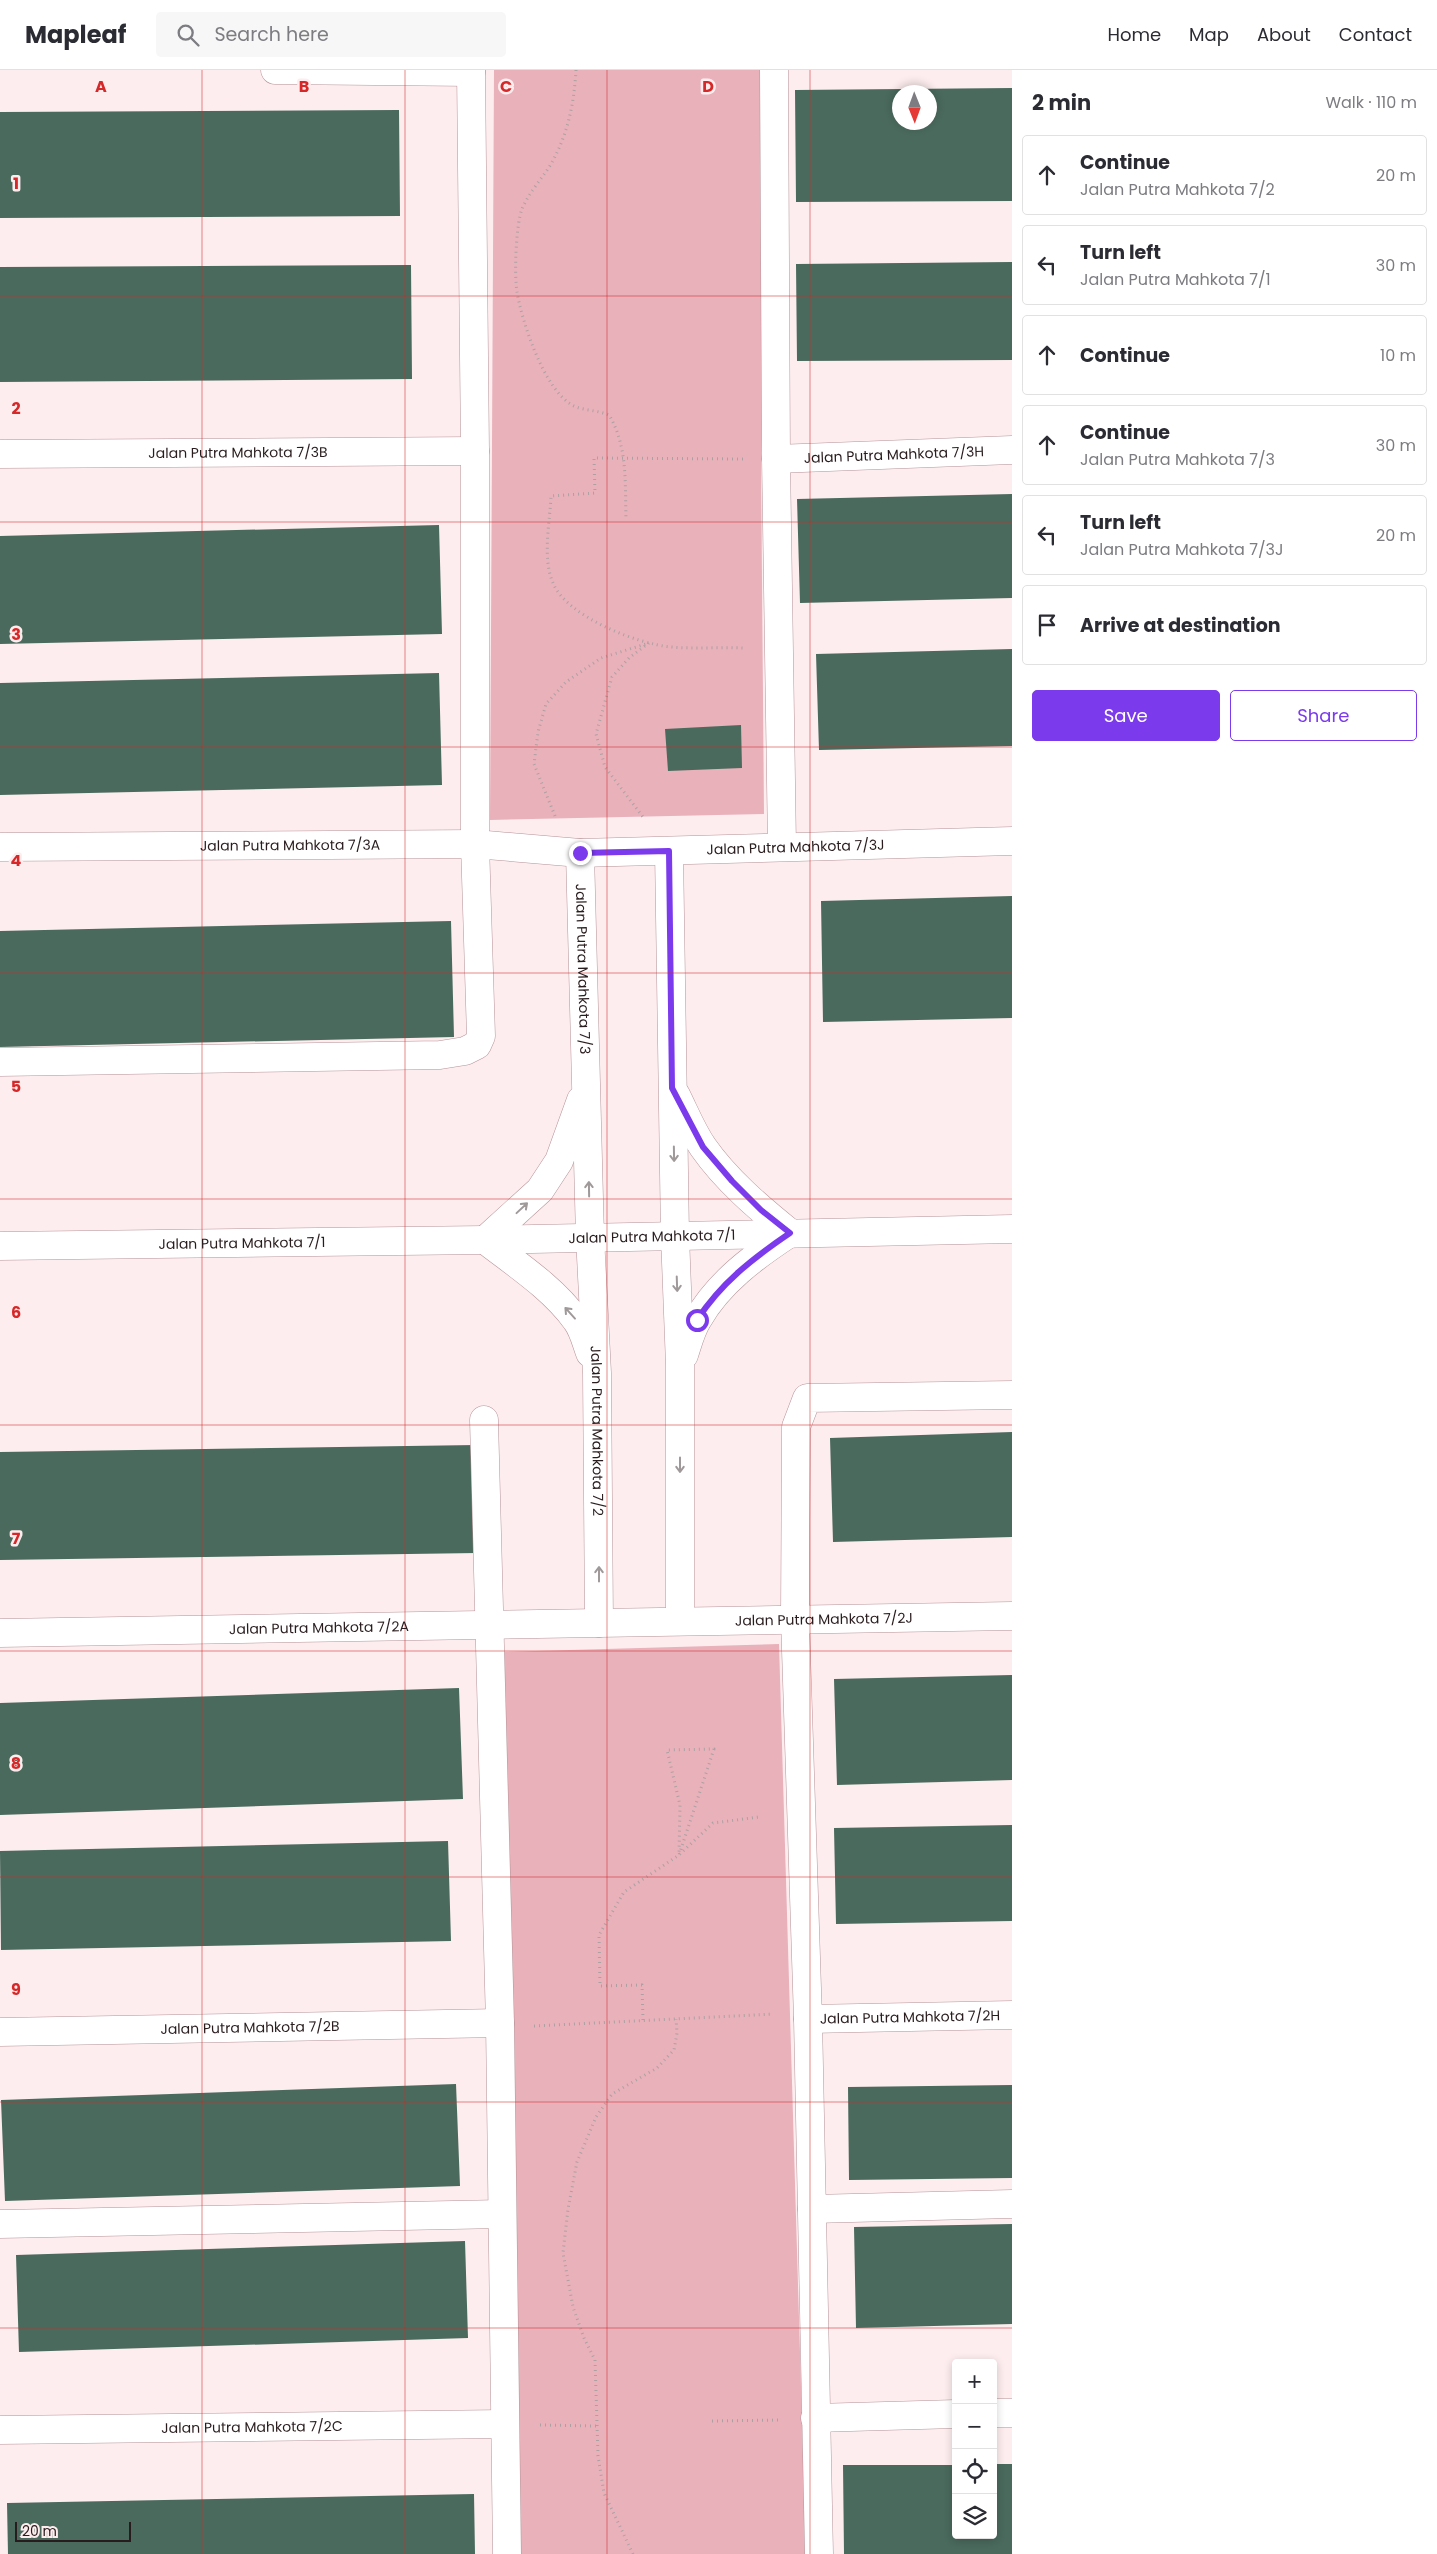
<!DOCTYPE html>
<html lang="en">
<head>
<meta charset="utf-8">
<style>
  :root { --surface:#fff; --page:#f7f7f7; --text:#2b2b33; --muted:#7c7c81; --line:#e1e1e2; --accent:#7c3aed }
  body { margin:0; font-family:Poppins,sans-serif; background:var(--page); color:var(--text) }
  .controls { position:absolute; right:15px; bottom:15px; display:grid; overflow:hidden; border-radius:5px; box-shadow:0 2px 8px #0003 }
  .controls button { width:45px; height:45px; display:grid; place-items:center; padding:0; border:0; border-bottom:1px solid var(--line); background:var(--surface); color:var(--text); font:25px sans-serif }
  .compass { position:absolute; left:892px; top:15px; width:45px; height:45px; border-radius:50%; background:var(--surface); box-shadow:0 2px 8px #0003; rotate:179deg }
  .scale { position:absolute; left:15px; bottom:12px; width:116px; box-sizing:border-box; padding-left:5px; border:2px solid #291c1e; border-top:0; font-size:14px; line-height:18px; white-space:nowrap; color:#291c1e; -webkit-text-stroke:4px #fdedef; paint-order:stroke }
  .stop { position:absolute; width:15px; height:15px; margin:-11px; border:4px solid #7c3aed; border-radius:50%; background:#fff }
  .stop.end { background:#7c3aed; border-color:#fff; box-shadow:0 1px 5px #0008 }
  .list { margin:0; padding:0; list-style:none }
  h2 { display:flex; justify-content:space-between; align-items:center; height:65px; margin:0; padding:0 20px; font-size:21px }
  h2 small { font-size:16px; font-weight:400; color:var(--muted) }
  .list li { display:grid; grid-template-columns:32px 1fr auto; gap:15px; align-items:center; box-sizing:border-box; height:80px; margin:0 10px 10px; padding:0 10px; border:1px solid var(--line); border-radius:5px }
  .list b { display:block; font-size:19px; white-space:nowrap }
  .list p { margin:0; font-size:16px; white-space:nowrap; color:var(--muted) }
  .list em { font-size:16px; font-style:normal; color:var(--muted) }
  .actions { display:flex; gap:10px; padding:15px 20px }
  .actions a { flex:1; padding:11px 0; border:1px solid var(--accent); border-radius:5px; text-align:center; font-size:18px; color:var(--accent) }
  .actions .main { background:var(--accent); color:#fff }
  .icon { flex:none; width:28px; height:28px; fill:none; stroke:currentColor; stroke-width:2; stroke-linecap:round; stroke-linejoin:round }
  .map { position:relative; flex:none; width:1012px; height:2484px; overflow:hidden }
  header { display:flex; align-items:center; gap:30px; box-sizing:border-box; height:70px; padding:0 25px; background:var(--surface); border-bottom:1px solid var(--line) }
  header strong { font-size:24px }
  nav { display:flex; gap:28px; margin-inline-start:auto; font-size:18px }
  .search { width:350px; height:45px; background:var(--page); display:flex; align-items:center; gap:12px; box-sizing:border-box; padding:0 18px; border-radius:5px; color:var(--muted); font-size:19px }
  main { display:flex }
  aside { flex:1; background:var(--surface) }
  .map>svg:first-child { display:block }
  .green { fill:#e9b1ba }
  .building { fill:#4a6a5d; fill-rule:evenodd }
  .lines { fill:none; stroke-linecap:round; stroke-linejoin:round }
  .minor-casing { stroke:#b69398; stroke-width:29 }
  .path { stroke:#aea0a2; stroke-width:3; stroke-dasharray:1 4; stroke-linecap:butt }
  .minor { stroke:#fff; stroke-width:28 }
  .oneway { stroke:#9f999a }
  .route { stroke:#7c3aed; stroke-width:6 }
  .grid { fill:none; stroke:#d62828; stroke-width:1; stroke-opacity:0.55 }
  .labels { text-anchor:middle; stroke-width:5; stroke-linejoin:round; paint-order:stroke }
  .street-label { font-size:14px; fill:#291c1e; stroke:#fdedef }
  .grid-label { font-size:16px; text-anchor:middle; font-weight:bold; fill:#d62828; stroke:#fdedef; stroke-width:5; stroke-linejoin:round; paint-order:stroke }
</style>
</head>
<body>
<header>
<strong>Mapleaf</strong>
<div class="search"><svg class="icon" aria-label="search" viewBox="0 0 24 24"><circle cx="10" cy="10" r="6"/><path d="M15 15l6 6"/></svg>Search here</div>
<nav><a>Home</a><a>Map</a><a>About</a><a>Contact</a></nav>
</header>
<main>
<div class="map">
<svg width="1012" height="2484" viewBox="0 0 1012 2484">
  <rect width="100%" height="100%" fill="#fdedef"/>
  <path class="green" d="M 494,0 L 771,0 L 761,393 L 764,744 L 490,750 Z
    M 779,1574 L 806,2484 L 519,2484 L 500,1582 Z"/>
  <path class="building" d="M 1012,18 L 1012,131 L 796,132 L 795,20 ZM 899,22 L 929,22 L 929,52 L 899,52 Z
    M 399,40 L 400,146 L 0,148 L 0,42 Z
    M 1012,192 L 1012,290 L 797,291 L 796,194 Z
    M 411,195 L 412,309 L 0,312 L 0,197 Z
    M 1012,424 L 1012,528 L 800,533 L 797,429 Z
    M 439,455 L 442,564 L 0,574 L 0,466 Z
    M 1012,579 L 1012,676 L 819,680 L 816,584 Z
    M 439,603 L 442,715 L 0,725 L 0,613 Z
    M 741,655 L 742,698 L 668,701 L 665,659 Z
    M 1012,826 L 1012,948 L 823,952 L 821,831 Z
    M 451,851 L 454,967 L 0,977 L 0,861 Z
    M 1012,1362 L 1012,1467 L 833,1472 L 830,1368 Z
    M 476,1375 L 477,1483 L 0,1490 L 0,1382 Z
    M 1012,1605 L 1012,1710 L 837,1715 L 834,1609 Z
    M 459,1618 L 463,1729 L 0,1745 L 0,1633 Z
    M 1012,1755 L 1012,1851 L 836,1854 L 834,1758 Z
    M 448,1771 L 451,1871 L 1,1880 L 0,1781 Z
    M 456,2014 L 460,2116 L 5,2131 L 1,2030 Z
    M 1012,2015 L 1012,2108 L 849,2110 L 848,2017 Z
    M 1012,2154 L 1012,2254 L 856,2258 L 854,2157 Z
    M 465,2171 L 468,2268 L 19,2282 L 16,2185 Z
    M 993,2394 L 1012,2394 L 1012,2484 L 844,2484 L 843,2395 L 956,2395 L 956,2465 L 993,2465 Z
    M 474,2424 L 475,2484 L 8,2484 L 7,2433 Z"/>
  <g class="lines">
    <g class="minor-casing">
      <g id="minor">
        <path d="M 275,0 L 471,2"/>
        <path d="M 774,0 L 776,389 L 782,776"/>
        <path id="s1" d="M 0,384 L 475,381"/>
        <path id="s2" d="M 776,389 L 1012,380"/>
        <path id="s3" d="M 0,777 L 475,774 L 580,783 L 1012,771"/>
        <path d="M 669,781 L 675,1166 L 680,1295 L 680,1551"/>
        <path id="s4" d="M 580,783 L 590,1167 L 597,1303 L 599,1553"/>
        <path d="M 0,992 L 440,985 L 465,981 L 477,975 L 481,966 L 475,774 L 475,381 L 471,0"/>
        <path d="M 676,1025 C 685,1043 692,1061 703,1077 C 726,1110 759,1138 790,1163"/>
        <path d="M 485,1170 L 540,1120 L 559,1091 L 581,1030"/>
        <path d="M 485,1170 C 516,1194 553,1218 576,1250 C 583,1259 586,1272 590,1283"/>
        <path id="s5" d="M 0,1176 L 485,1170 L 1012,1159"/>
        <path d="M 684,1285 C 688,1273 691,1260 698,1249 C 719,1212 755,1186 790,1163"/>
        <path d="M 484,1350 L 500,1953 L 507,2484"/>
        <path id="s6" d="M 0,1563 L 1012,1546"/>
        <path id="s7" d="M 808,1949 L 1012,1945"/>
        <path id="s8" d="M 0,1962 L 500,1953"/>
        <path d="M 812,2139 L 1012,2134"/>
        <path d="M 0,2154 L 502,2144"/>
        <path d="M 993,2343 L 1012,2343"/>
        <path d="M 815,2348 L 956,2344"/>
        <path id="s9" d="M 0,2360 L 504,2354"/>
        <path d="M 819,2484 L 808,1949 L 795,1549 L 796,1357 L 807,1328 L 1012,1325"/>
      </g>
    </g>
    <path class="path" d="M 576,0 C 574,34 568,64 551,94 C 542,109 529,122 522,139 C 516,155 514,204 517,222 C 522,252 544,319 572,335 C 583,341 598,340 609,345 C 628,376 625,415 626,450
      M 743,389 L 594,388 L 595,423 L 551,426 C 550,452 542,488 553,513 C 567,547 638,574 671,577 C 695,579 720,577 744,578
      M 555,746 L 534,694 L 538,662 L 546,634 L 566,612 L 601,588 L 649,573 L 629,588 L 612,607 L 596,664 L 605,697 L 643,747
      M 714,1679 L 679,1785 L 680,1735 L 667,1680 Z
      M 643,1950 L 642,1915 L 600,1916 L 599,1865 L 624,1822 L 679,1785 L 713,1753 L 759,1747
      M 534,1956 L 773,1944
      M 712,2351 L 781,2350
      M 540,2355 L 597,2356
      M 633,2484 L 604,2423 L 598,2386 L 595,2290 L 584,2268 L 573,2237 L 563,2183 L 568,2139 L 577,2092 L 596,2047 L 612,2024 L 657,1998 L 674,1980 L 677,1963 L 676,1949"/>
    <use href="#minor" class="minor"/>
  </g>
  <defs><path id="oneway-shaft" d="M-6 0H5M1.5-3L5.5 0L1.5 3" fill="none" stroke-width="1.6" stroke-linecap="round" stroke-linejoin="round" transform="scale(1.25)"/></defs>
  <g class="oneway">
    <use href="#oneway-shaft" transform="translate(674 1084) rotate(89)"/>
    <use href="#oneway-shaft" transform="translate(589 1119) rotate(-91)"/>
    <use href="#oneway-shaft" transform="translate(522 1138) rotate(-43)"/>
    <use href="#oneway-shaft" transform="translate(677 1214) rotate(88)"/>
    <use href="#oneway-shaft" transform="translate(570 1243) rotate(-132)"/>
    <use href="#oneway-shaft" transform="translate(680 1395) rotate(90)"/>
    <use href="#oneway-shaft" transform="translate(599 1504) rotate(-90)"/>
  </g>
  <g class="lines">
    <path class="route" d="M 580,783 L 669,781 L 672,1018 L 703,1077 L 732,1111 L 761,1140 L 790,1163 C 753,1188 721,1213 697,1250"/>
  </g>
  <path class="grid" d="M 202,0 L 202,2484M 405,0 L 405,2484M 607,0 L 607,2484M 810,0 L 810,2484M 0,226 L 1012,226M 0,452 L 1012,452M 0,677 L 1012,677M 0,903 L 1012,903M 0,1129 L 1012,1129M 0,1355 L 1012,1355M 0,1581 L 1012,1581M 0,1807 L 1012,1807M 0,2032 L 1012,2032M 0,2258 L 1012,2258"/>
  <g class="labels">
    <g class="street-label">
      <text dy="5" stroke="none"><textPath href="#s1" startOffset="238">Jalan Putra Mahkota 7/3B</textPath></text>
      <text dy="5" stroke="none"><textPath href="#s2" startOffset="118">Jalan Putra Mahkota 7/3H</textPath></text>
      <text dy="5" stroke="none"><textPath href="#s3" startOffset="290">Jalan Putra Mahkota 7/3A</textPath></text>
      <text dy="5" stroke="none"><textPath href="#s3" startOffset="796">Jalan Putra Mahkota 7/3J</textPath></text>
      <text dy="5" stroke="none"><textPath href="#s4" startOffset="116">Jalan Putra Mahkota 7/3</textPath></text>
      <text dy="5" stroke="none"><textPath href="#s5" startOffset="652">Jalan Putra Mahkota 7/1</textPath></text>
      <text dy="5" stroke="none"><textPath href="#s5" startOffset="242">Jalan Putra Mahkota 7/1</textPath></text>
      <text dy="5" stroke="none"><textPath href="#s4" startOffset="578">Jalan Putra Mahkota 7/2</textPath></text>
      <text dy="5" stroke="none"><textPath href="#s6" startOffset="824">Jalan Putra Mahkota 7/2J</textPath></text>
      <text dy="5" stroke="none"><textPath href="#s6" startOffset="319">Jalan Putra Mahkota 7/2A</textPath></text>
      <text dy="5" stroke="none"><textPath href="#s7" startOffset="102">Jalan Putra Mahkota 7/2H</textPath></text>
      <text dy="5" stroke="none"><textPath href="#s8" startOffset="250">Jalan Putra Mahkota 7/2B</textPath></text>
      <text dy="5" stroke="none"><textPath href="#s9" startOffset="252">Jalan Putra Mahkota 7/2C</textPath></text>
    </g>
  </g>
  <g class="grid-label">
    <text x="101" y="22">A</text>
    <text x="304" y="22">B</text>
    <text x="506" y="22">C</text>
    <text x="708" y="22">D</text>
    <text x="16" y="119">1</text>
    <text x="16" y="344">2</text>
    <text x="16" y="570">3</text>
    <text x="16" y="796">4</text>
    <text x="16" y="1022">5</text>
    <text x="16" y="1248">6</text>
    <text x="16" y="1474">7</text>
    <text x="16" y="1699">8</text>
    <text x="16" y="1925">9</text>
  </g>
</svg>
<div class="controls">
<button>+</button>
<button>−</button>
<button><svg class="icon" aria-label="locate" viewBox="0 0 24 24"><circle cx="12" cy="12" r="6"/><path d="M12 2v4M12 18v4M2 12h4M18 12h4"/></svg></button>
<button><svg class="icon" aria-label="layers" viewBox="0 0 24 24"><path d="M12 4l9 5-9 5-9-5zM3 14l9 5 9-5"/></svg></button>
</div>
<svg class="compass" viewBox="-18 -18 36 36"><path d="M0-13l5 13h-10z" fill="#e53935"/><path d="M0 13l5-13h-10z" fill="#7c7c81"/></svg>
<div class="scale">20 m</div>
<div class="stop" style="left:697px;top:1250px"></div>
<div class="stop end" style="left:580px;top:783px"></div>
</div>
<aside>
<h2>2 min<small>Walk · 110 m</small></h2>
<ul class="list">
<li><svg class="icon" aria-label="ahead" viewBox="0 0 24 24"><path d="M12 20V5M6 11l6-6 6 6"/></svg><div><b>Continue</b><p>Jalan Putra Mahkota 7/2</p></div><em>20 m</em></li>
<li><svg class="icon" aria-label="left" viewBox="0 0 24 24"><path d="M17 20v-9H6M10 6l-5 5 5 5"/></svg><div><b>Turn left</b><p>Jalan Putra Mahkota 7/1</p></div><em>30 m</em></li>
<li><svg class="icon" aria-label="ahead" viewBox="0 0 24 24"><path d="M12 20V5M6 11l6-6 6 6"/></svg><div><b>Continue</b></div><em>10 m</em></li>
<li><svg class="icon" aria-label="ahead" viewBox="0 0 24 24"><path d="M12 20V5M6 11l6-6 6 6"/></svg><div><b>Continue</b><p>Jalan Putra Mahkota 7/3</p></div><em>30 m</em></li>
<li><svg class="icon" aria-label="left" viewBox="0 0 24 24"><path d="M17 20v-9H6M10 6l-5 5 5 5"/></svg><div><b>Turn left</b><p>Jalan Putra Mahkota 7/3J</p></div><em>20 m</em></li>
<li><svg class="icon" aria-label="arrive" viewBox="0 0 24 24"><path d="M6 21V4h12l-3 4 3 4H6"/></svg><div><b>Arrive at destination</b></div></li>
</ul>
<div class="actions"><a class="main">Save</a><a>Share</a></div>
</aside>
</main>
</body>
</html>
